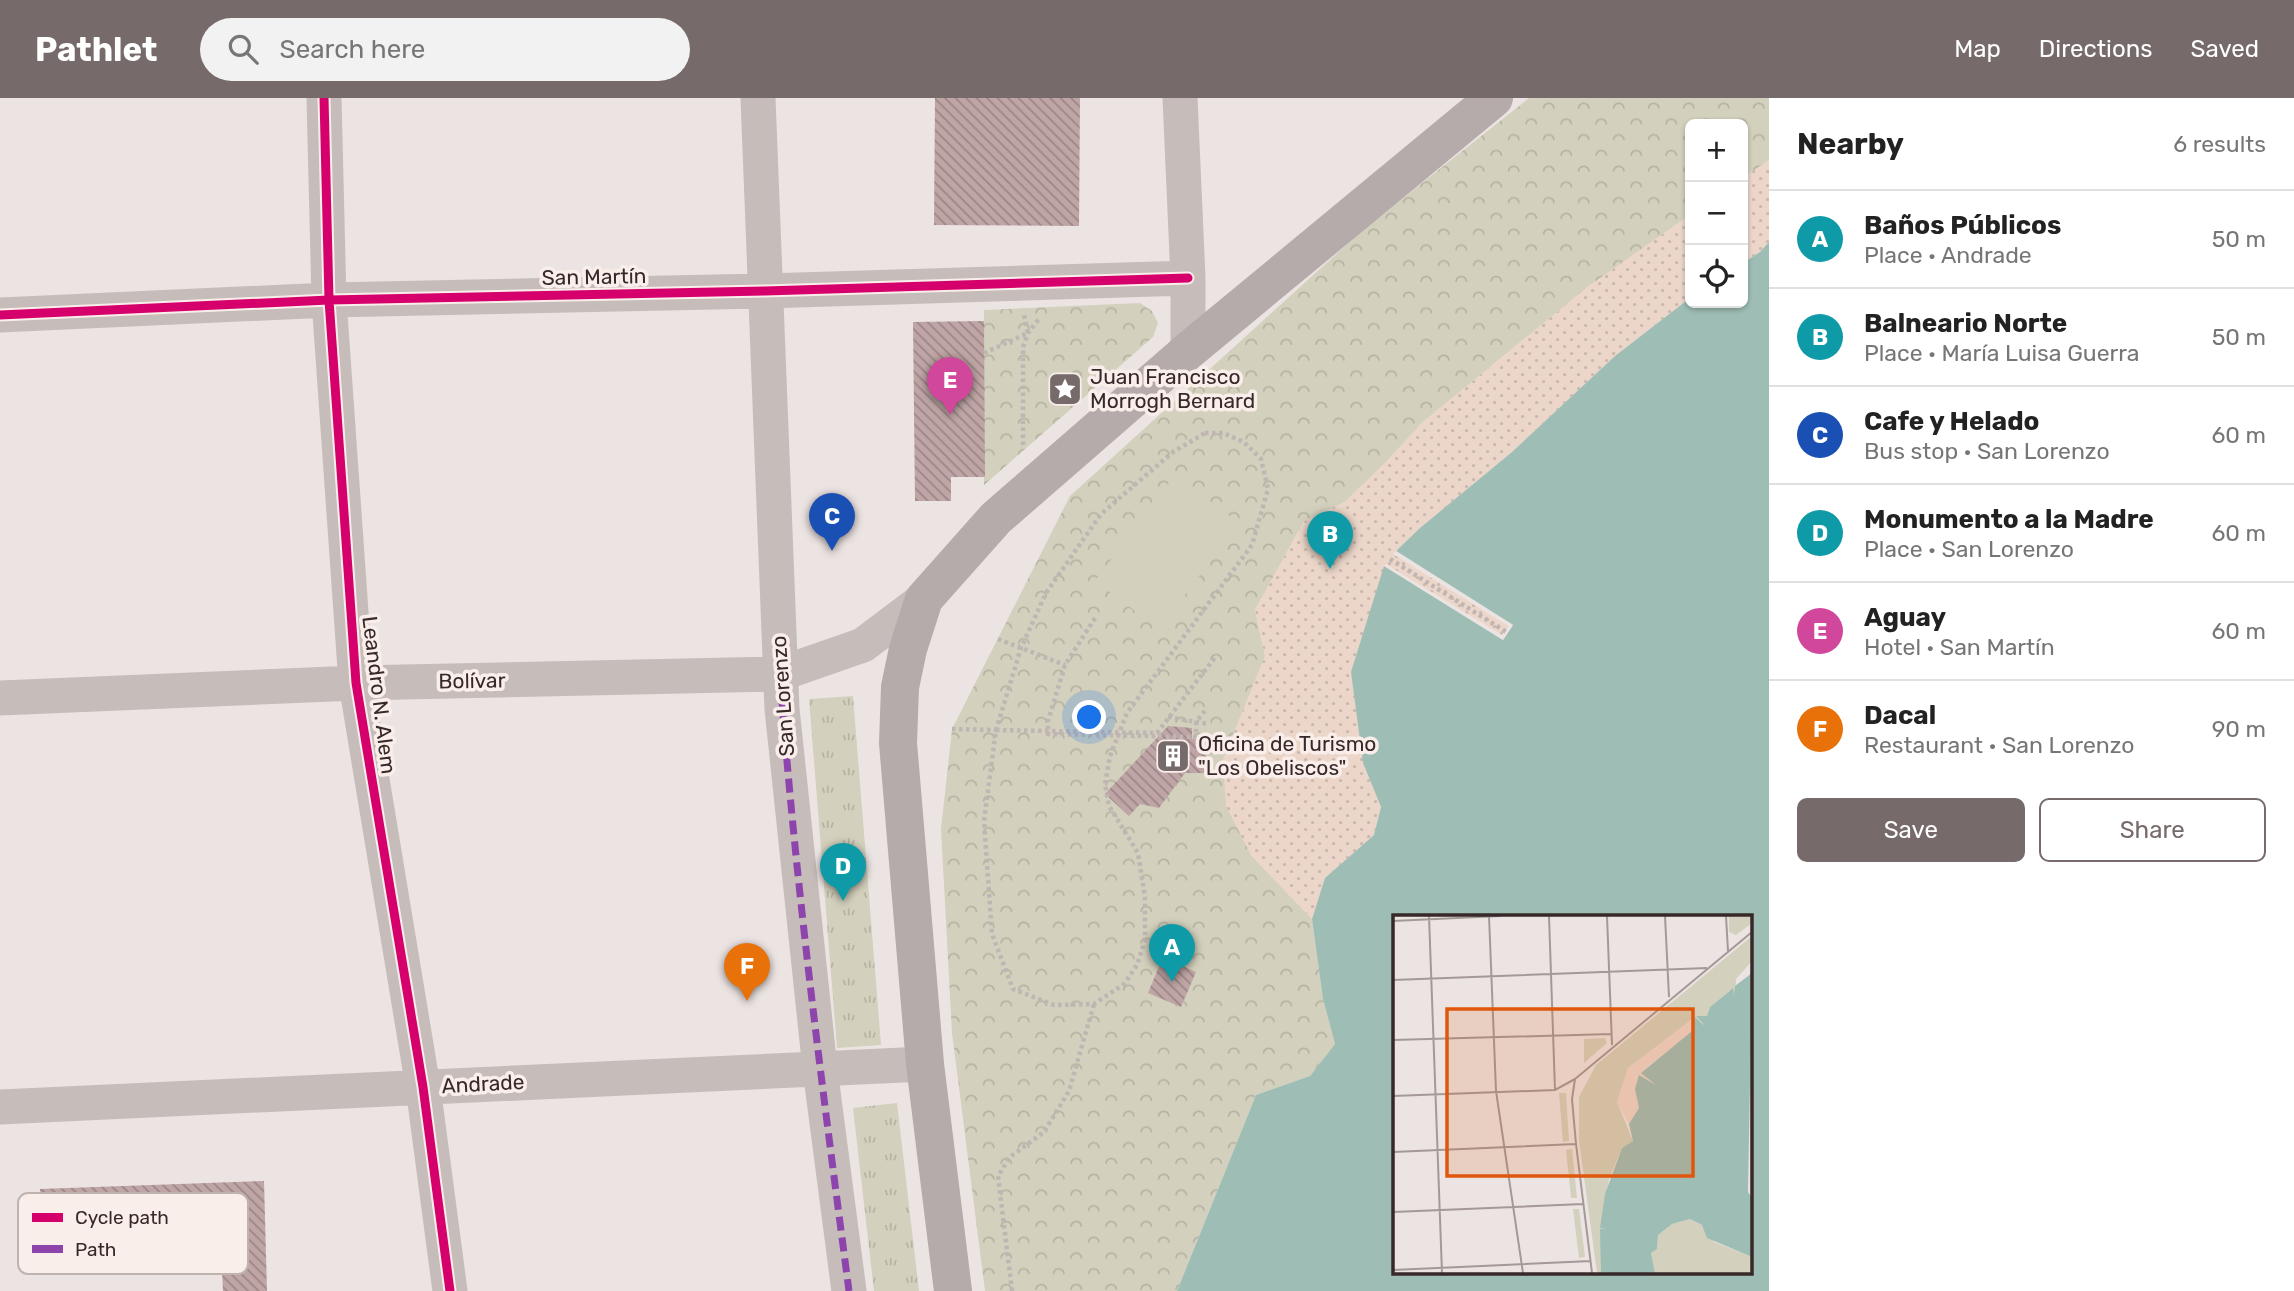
<!DOCTYPE html>
<html lang="en">
<head>
<meta charset="utf-8">
<style>
  :root { --surface:#fff; --page:#f2f2f2; --text:#222; --muted:#767676; --line:#e0e0e0; --accent:#766a6a }
  body { margin:0; font-family:Rubik,sans-serif; background:var(--page); color:var(--text) }
  .controls { position:absolute; right:21px; top:21px; display:grid; overflow:hidden; border-radius:10px; box-shadow:0 2px 5px #0004 }
  .controls button { width:63px; height:63px; display:grid; place-items:center; padding:0; border:0; border-bottom:2px solid var(--line); background:var(--surface); color:var(--text); font:35px sans-serif }
  .you { position:absolute; left:1090px; top:620px; width:24px; height:24px; margin:-18px; border:5px solid #fff; border-radius:50%; background:#1a73e8; box-shadow:0 0 0 10px #1a73e833 }
  .badge { display:grid; place-items:center; width:46px; height:46px; border-radius:50%; background:var(--accent); color:#fff; font-size:23px; font-weight:700 }
  .pin { position:absolute; translate:-50% -58px; filter:drop-shadow(0 2px 4px #0008) }
  .pin::after { content:''; position:absolute; top:37px; width:24px; height:21px; background:inherit; clip-path:polygon(0 0,100% 0,50% 100%) }
  .list { margin:0; padding:0; list-style:none }
  h2 { display:flex; justify-content:space-between; align-items:center; height:91px; margin:0; padding:0 28px; font-size:30px }
  h2 small { font-size:23px; font-weight:400; color:var(--muted) }
  .list li { display:grid; grid-template-columns:46px 1fr auto; gap:21px; align-items:center; box-sizing:border-box; height:98px; padding:0 28px; border-top:2px solid var(--line) }
  .list b { display:block; font-size:26px; white-space:nowrap }
  .list p { margin:0; font-size:23px; white-space:nowrap; color:var(--muted) }
  .list em { font-size:23px; font-style:normal; color:var(--muted) }
  .actions { display:flex; gap:14px; padding:21px 28px }
  .actions a { flex:1; padding:16px 0; border:2px solid var(--accent); border-radius:10px; text-align:center; font-size:24px; color:var(--accent) }
  .actions .main { background:var(--accent); color:#fff }
  .icon { flex:none; width:38px; height:38px; fill:none; stroke:currentColor; stroke-width:2; stroke-linecap:round; stroke-linejoin:round }
  .map { position:relative; flex:none; width:1769px; height:1193px; overflow:hidden }
  header { display:flex; align-items:center; gap:42px; box-sizing:border-box; height:98px; padding:0 35px; background:var(--accent); color:#fff }
  header strong { font-size:33px }
  nav { display:flex; gap:38px; margin-inline-start:auto; font-size:24px }
  .search { width:490px; height:63px; background:var(--page); display:flex; align-items:center; gap:18px; box-sizing:border-box; padding:0 24px; border-radius:38px; color:var(--muted); font-size:26px }
  main { display:flex }
  aside { flex:1; background:var(--surface) }
  .map>svg:first-child { display:block }
  .grass { fill:url(#grass-tufts) }
  .forest { fill:url(#forest-crowns) }
  .sand { fill:url(#sand-dots) }
  .pitch { fill:#d3d0bd }
  .water { fill:#9ebeb5; fill-rule:evenodd }
  .pier { fill:#ece4e2 }
  .building { fill:url(#building-back-hatch) }
  .lines { fill:none; stroke-linecap:round; stroke-linejoin:round }
  .path { stroke:#bfb5b3; stroke-width:4.5; stroke-dasharray:3.5 3.5; stroke-linecap:butt }
  .minor { stroke:#c6bdba; stroke-width:35 }
  .major { stroke:#b5abaa; stroke-width:38 }
  .path-bridge { stroke:#bfb5b3; stroke-width:4.5; stroke-dasharray:3.5 3.5; stroke-linecap:butt }
  .quiet { stroke:#8e44ad; stroke-width:7; stroke-dasharray:14 7; stroke-linecap:butt }
  .cycleway-casing { stroke:#f9eeea; stroke-width:13 }
  .cycleway { stroke:#d6006c; stroke-width:9 }
  .labels { text-anchor:middle; stroke-width:7; stroke-linejoin:round; paint-order:stroke }
  .street-label { font-size:21px; fill:#372929; stroke:#f9eeea }
  .poi-label { font-size:21px; fill:#372929; stroke:#f9eeea; text-anchor:start }
  .inset-road { fill:none; stroke:#a49998; stroke-width:2 }
  .view { fill:#df570d; fill-opacity:0.15; stroke:#df570d; stroke-width:3.5 }
  .inset-edge { fill:none; stroke:#372929; stroke-width:3.5 }
  .key { fill:#f9eeea; stroke:#bfb3b0; stroke-width:2 }
  .key-label { font-size:19px; fill:#372929 }
</style>
</head>
<body>
<header>
<strong>Pathlet</strong>
<div class="search"><svg class="icon" aria-label="search" viewBox="0 0 24 24"><circle cx="10" cy="10" r="6"/><path d="M15 15l6 6"/></svg>Search here</div>
<nav><a>Map</a><a>Directions</a><a>Saved</a></nav>
</header>
<main>
<div class="map">
<svg width="1769" height="1193" viewBox="0 0 1769 1193">
  <defs>
    <pattern id="grass-tufts" width="24" height="20" patternUnits="userSpaceOnUse" patternTransform="scale(1.75)"><rect width="24" height="20" fill="#d3d0bd"/><path d="M3 7l-1-3M5 7V3M7 7l1-3M15 17l-1-3M17 17v-4M19 17l1-3" fill="none" stroke="#b6b3a2"/></pattern>
    <pattern id="forest-crowns" width="20" height="18" patternUnits="userSpaceOnUse" patternTransform="scale(1.75)"><rect width="20" height="18" fill="#d3d0bd"/><path d="M2 6a3 3 0 1 1 6 0M12 15a3 3 0 1 1 6 0" fill="none" stroke="#b6b3a2"/></pattern>
    <pattern id="sand-dots" width="8" height="8" patternUnits="userSpaceOnUse" patternTransform="scale(1.75)"><rect width="8" height="8" fill="#ebd6c9"/><path d="M2 2h.1M6 6h.1" fill="none" stroke="#cab8ad" stroke-width="1.8" stroke-linecap="round"/></pattern>
    <pattern id="building-back-hatch" width="6" height="6" patternUnits="userSpaceOnUse" patternTransform="scale(1.75)"><rect width="6" height="6" fill="#bfa5a5"/><path d="M-1 5l2 2M0 0l6 6M5-1l2 2" fill="none" stroke="#9c8686"/></pattern>
  </defs>
  <rect width="100%" height="100%" fill="#ece4e2"/>
  <path class="grass" d="M 853,598 L 881,947 L 837,950 L 809,601 Z
    M 897,1005 L 919,1193 L 874,1193 L 853,1010 Z"/>
  <path class="forest" d="M 1529,0 L 1769,0 L 1769,62 L 1743,80 L 1743,26 L 1690,26 L 1690,117 L 1589,188 L 1423,324 L 1385,365 L 1345,404 L 1304,423 L 1255,512 L 1265,558 L 1223,662 L 1251,757 L 1312,821 L 1323,901 L 1335,946 L 1310,978 L 1256,997 L 1177,1193 L 985,1193 L 952,935 L 941,731 L 952,631 L 1070,398 L 1364,131 Z
    M 1140,205 L 1152,213 L 1158,225 L 1153,239 L 984,387 L 984,212 Z"/>
  <path class="sand" d="M 1769,62 L 1769,144 L 1760,154 L 1743,165 L 1743,80 Z
    M 1690,117 L 1690,200 L 1615,258 L 1512,354 L 1420,430 L 1396,453 L 1513,527 L 1503,542 L 1384,469 L 1363,665 L 1381,709 L 1374,737 L 1325,780 L 1312,821 L 1251,757 L 1226,708 L 1223,662 L 1265,558 L 1255,512 L 1304,423 L 1345,404 L 1385,365 L 1423,324 L 1589,188 Z"/>
  <path class="pitch" d="M 1175,377 L 1239,425 L 1159,531 L 1095,483 Z"/>
  <path class="water" d="M 1769,144 L 1769,1193 L 1177,1193 L 1256,997 L 1310,978 L 1335,946 L 1323,901 L 1312,821 L 1325,780 L 1374,737 L 1381,709 L 1363,665 L 1351,574 L 1384,468 L 1503,542 L 1513,527 L 1396,453 L 1420,430 L 1512,354 L 1615,258 L 1690,200 L 1690,205 L 1743,205 L 1743,165 L 1760,154 ZM 1394,818 L 1750,818 L 1750,1174 L 1394,1174 Z"/>
  <path class="pier" d="M 1396,453 L 1513,527 L 1503,542 L 1384,468 L 1386,466 L 1502,537 L 1508,528 L 1393,456 Z"/>
  <path class="building" d="M 935,0 L 1080,0 L 1079,128 L 934,127 Z
    M 984,223 L 985,379 L 951,379 L 951,403 L 915,403 L 913,224 Z
    M 1168,628 L 1192,630 L 1192,641 L 1207,642 L 1205,675 L 1185,675 L 1159,710 L 1140,706 L 1129,718 L 1105,696 Z
    M 1163,859 L 1196,874 L 1181,909 L 1148,895 Z
    M 264,1083 L 267,1193 L 223,1193 L 222,1172 L 125,1175 L 125,1163 L 42,1166 L 40,1091 Z"/>
  <g class="lines">
    <path class="path" d="M 984,255 L 1028,235 L 1024,217
      M 1205,335 L 1223,335 L 1244,344 L 1261,361 L 1268,391 L 1252,447 L 1127,615 L 1110,658 L 1105,686 L 1109,708 L 1138,755 L 1145,799 L 1145,842 L 1137,867 L 1124,886 L 1094,906 L 1054,907 L 1013,891 L 992,836 L 984,723 L 996,632 L 1021,550 L 1046,495 L 1101,416 L 1173,354 Z
      M 1023,347 L 1023,249 L 1028,235 L 1039,221
      M 1390,461 L 1508,535
      M 1095,520 L 1065,567 L 1048,623 L 1048,636 L 1196,639 L 1196,624 L 1207,610
      M 998,541 L 1065,567
      M 952,631 L 996,632
      M 1012,1193 L 998,1078 L 1010,1059 L 1044,1034 L 1069,993 L 1094,906"/>
    <path class="minor" d="M 324,0 L 329,202 L 356,585 L 423,989 L 450,1193
      M 758,0 L 782,611 L 820,971 L 849,1193
      M 1180,0 L 1188,180 L 1188,253
      M 0,217 L 329,202 L 765,193 L 1188,180
      M 0,600 L 356,585 L 780,576 L 863,547 L 924,501
      M 0,1009 L 925,966"/>
    <path class="major" d="M 953,1193 L 925,966 L 898,645 L 900,589 L 908,551 L 924,501 L 996,420 L 1188,253 L 1494,0"/>
    <path class="path-bridge" d="M 1168,619 L 1208,626
      M 996,632 L 1157,635 L 1216,558"/>
    <path class="quiet" d="M 780,576 C 795,783 822,988 849,1193"/>
    <g class="cycleway-casing">
      <path id="cycleway" d="M 324,0 L 329,202 L 356,585 L 423,989 L 450,1193
        M 0,217 L 329,202 L 765,193 L 1188,180"/>
    </g>
    <use href="#cycleway" class="cycleway"/>
  </g>
  <defs>
    <g id="sight-square" transform="scale(1.75)"><rect x="-9" y="-9" width="18" height="18" rx="4" fill="#766a6a" stroke="#f9eeea"/><path d="M0-6L1.8-2.2L6-1.7L2.9 1.2L3.7 5.4L0 3.3L-3.7 5.4L-2.9 1.2L-6-1.7L-1.8-2.2Z" fill="#fff"/></g>
    <g id="building-square" transform="scale(1.75)"><rect x="-9" y="-9" width="18" height="18" rx="4" fill="#766a6a" stroke="#f9eeea"/><path d="M-4-6H4V6H1V3H-1V6H-4ZM-2.5-4.3h1.7v1.8h-1.7ZM.8-4.3h1.7v1.8H.8ZM-2.5-1h1.7V.8h-1.7ZM.8-1h1.7V.8H.8Z" fill="#fff"/></g>
  </defs>
  <g fill-rule="evenodd">
    <use href="#sight-square" x="1065" y="291"/>
    <use href="#building-square" x="1173" y="658"/>
  </g>
  <g class="labels">
    <g class="street-label">
      <text transform="translate(594 179) rotate(-1)" y="7">San Martín</text>
      <text transform="translate(472 583) rotate(-1)" y="7">Bolívar</text>
      <text transform="translate(379 597) rotate(83)" y="7">Leandro N. Alem</text>
      <text transform="translate(783 598) rotate(-94)" y="7">San Lorenzo</text>
      <text transform="translate(483 986) rotate(-3)" y="7">Andrade</text>
    </g>
    <g class="poi-label">
      <text x="1090" y="286">Juan Francisco<tspan x="1090" dy="24">Morrogh Bernard</tspan></text>
      <text x="1198" y="653">Oficina de Turismo<tspan x="1198" dy="24">"Los Obeliscos"</tspan></text>
    </g>
  </g>
  <g transform="translate(1393 817)">
    <rect width="359" height="359" fill="#ece4e2"/>
    <path d="M 166,178 L 173,178 L 176,226 L 170,227 ZM 179,234 L 184,283 L 178,283 L 173,235 ZM 180,294 L 186,294 L 192,342 L 186,343 Z" fill="#d3d0bd"/>
    <path d="M 336,1 L 359,1 L 359,8 L 343,20 L 336,17 ZM 359,21 L 359,46 L 343,64 L 342,80 L 337,75 L 317,92 L 314,101 L 304,102 L 311,112 L 302,102 L 235,153 L 224,187 L 240,226 L 229,233 L 216,264 L 208,311 L 213,314 L 207,314 L 211,343 L 208,358 L 204,358 L 186,225 L 186,182 L 203,150 ZM 212,123 L 214,128 L 191,148 L 191,124 ZM 297,304 L 309,310 L 321,327 L 359,342 L 359,358 L 262,358 L 258,338 L 264,334 L 265,320 L 279,309 Z" fill="#d3d0bd"/>
    <path d="M 302,102 L 299,116 L 248,157 L 263,170 L 246,160 L 246,193 L 236,209 L 224,187 L 235,153 Z" fill="#ebd6c9"/>
    <path d="M 359,58 L 355,277 L 359,283 L 359,342 L 314,323 L 309,310 L 297,304 L 279,309 L 265,320 L 264,334 L 258,338 L 262,358 L 208,358 L 207,314 L 213,313 L 207,313 L 212,279 L 229,233 L 240,226 L 236,209 L 246,193 L 242,174 L 246,160 L 263,170 L 248,158 L 299,116 L 302,102 L 312,111 L 303,101 L 314,101 L 317,92 L 340,73 L 341,80 L 342,71 Z" fill="#9ebeb5"/>
    <path class="inset-road" d="M 36,1 L 49,358M 96,1 L 103,176 L 130,358M 156,1 L 162,175M 214,1 L 219,130M 272,1 L 276,82M 333,1 L 335,36M 0,6 L 107,1M 0,65 L 314,53M 0,125 L 219,119M 0,181 L 162,175 L 182,164M 0,237 L 183,229M 0,297 L 190,289M 0,355 L 198,346M 199,358 L 183,229 L 179,184 L 182,164 L 359,17"/>
    <path class="view" d="M 54,94 L 300,94 L 300,261 L 54,261 Z"/>
    <rect width="359" height="359" class="inset-edge"/>
  </g>
  <rect x="18" y="1095" width="230" height="81" rx="10" class="key"/>
  <rect x="32" y="1115" width="31" height="9" fill="#d6006c"/>
  <rect x="32" y="1147" width="31" height="8" fill="#8e44ad"/>
  <g class="key-label">
    <text x="75" y="1126">Cycle path</text>
    <text x="75" y="1158">Path</text>
  </g>
</svg>
<div class="controls">
<button>+</button>
<button>−</button>
<button><svg class="icon" aria-label="locate" viewBox="0 0 24 24"><circle cx="12" cy="12" r="6"/><path d="M12 2v4M12 18v4M2 12h4M18 12h4"/></svg></button>
</div>
<div class="you"></div>
<div class="pin badge" style="left:1172px;top:884px;background:#0f9aa8">A</div>
<div class="pin badge" style="left:1330px;top:471px;background:#0f9aa8">B</div>
<div class="pin badge" style="left:832px;top:453px;background:#1a4fb4">C</div>
<div class="pin badge" style="left:843px;top:803px;background:#0f9aa8">D</div>
<div class="pin badge" style="left:950px;top:317px;background:#d1479c">E</div>
<div class="pin badge" style="left:747px;top:903px;background:#e8710a">F</div>
</div>
<aside>
<h2>Nearby<small>6 results</small></h2>
<ul class="list">
<li><span class="badge" style="background:#0f9aa8">A</span><div><b>Baños Públicos</b><p>Place · Andrade</p></div><em>50 m</em></li>
<li><span class="badge" style="background:#0f9aa8">B</span><div><b>Balneario Norte</b><p>Place · María Luisa Guerra</p></div><em>50 m</em></li>
<li><span class="badge" style="background:#1a4fb4">C</span><div><b>Cafe y Helado</b><p>Bus stop · San Lorenzo</p></div><em>60 m</em></li>
<li><span class="badge" style="background:#0f9aa8">D</span><div><b>Monumento a la Madre</b><p>Place · San Lorenzo</p></div><em>60 m</em></li>
<li><span class="badge" style="background:#d1479c">E</span><div><b>Aguay</b><p>Hotel · San Martín</p></div><em>60 m</em></li>
<li><span class="badge" style="background:#e8710a">F</span><div><b>Dacal</b><p>Restaurant · San Lorenzo</p></div><em>90 m</em></li>
</ul>
<div class="actions"><a class="main">Save</a><a>Share</a></div>
</aside>
</main>
</body>
</html>
